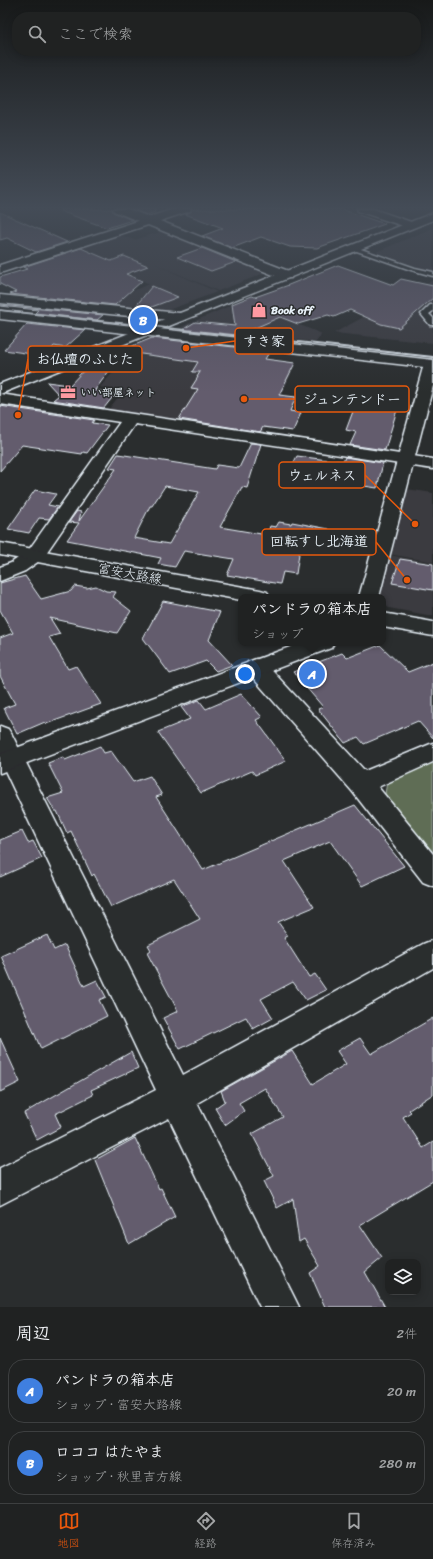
<!DOCTYPE html>
<html lang="ja">
<head>
<meta charset="utf-8">
<style>
  :root { --surface:#202222; --page:#2d2f2f; --text:#f1f3f6; --muted:#a2a4a5; --line:#3d3f40; --accent:#ea580c }
  body { margin:0; font-family:Sriracha,"Klee One",sans-serif; background:var(--page); color:var(--text) }
  .controls { position:absolute; right:12px; bottom:12px; display:grid; overflow:hidden; border-radius:8px; box-shadow:0 2px 10px #0003 }
  .controls button { width:36px; height:36px; display:grid; place-items:center; padding:0; border:0; border-bottom:1px solid var(--line); background:var(--surface); color:var(--text); font:20px sans-serif }
  .you { position:absolute; left:245px; top:674px; width:14px; height:14px; margin:-10px; border:3px solid #fff; border-radius:50%; background:#1a73e8; box-shadow:0 0 0 6px #1a73e833 }
  .badge { display:grid; place-items:center; width:26px; height:26px; border-radius:50%; background:var(--accent); color:#fff; font-size:13px; font-weight:700 }
  .pin { position:absolute; translate:-50% -50%; border:2px solid #fff; box-shadow:0 1px 4px #0006 }
  .popup { position:absolute; left:238px; top:594px; width:148px; height:52px; box-sizing:border-box; display:grid; place-content:center; border-radius:8px; background:var(--surface); filter:drop-shadow(0 1px 3px #0005); font-size:13px; white-space:nowrap; color:var(--muted) }
  .popup b { font-size:15px; color:var(--text) }
  .popup::after { content:''; position:absolute; left:50%; top:100%; margin-left:-8px; border:8px solid transparent; border-top-color:var(--surface) }
  .list { margin:0; padding:0; list-style:none }
  h2 { display:flex; justify-content:space-between; align-items:center; height:52px; margin:0; padding:0 16px; font-size:17px }
  h2 small { font-size:13px; font-weight:400; color:var(--muted) }
  .list li { display:grid; grid-template-columns:26px 1fr auto; gap:12px; align-items:center; box-sizing:border-box; height:64px; margin:0 8px 8px; padding:0 8px; border:1px solid var(--line); border-radius:16px }
  .list b { display:block; font-size:15px; white-space:nowrap }
  .list p { margin:0; font-size:13px; white-space:nowrap; color:var(--muted) }
  .list em { font-size:13px; font-style:normal; color:var(--muted) }
  .icon { flex:none; width:22px; height:22px; fill:none; stroke:currentColor; stroke-width:2; stroke-linecap:round; stroke-linejoin:round }
  .map { position:relative; flex:none; width:433px; height:1307px; overflow:hidden }
  .search { position:absolute; background:var(--surface); box-shadow:0 2px 10px #0003; left:12px; right:12px; top:12px; height:44px; display:flex; align-items:center; gap:10px; box-sizing:border-box; padding:0 14px; border-radius:16px; color:var(--muted); font-size:15px }
  .sheet { height:196px; background:var(--surface) }
  nav { display:flex; justify-content:space-around; align-items:center; box-sizing:border-box; height:56px; border-top:1px solid var(--line); background:var(--surface); font-size:11px; color:var(--muted) }
  nav a { display:grid; justify-items:center; gap:2px }
  nav .on { color:var(--accent) }
  .map>svg:first-child { display:block }
  .built { fill:#3b3b41 }
  .green { fill:#5e6d55; stroke:#a3afa6 }
  .building { fill:#635c6d; stroke:#e8f1f8; fill-rule:evenodd }
  .lines { fill:none; stroke-linecap:round; stroke-linejoin:round }
  .lane-casing { stroke:#e8f1f8; stroke-width:3 }
  .street-casing { stroke:#e8f1f8; stroke-width:3 }
  .secondary-casing { stroke:#e8f1f8; stroke-width:3 }
  .primary-casing { stroke:#e8f1f8; stroke-width:3 }
  .lane { fill:#2a2d2e; fill-rule:evenodd }
  .street { fill:#2a2d2e; fill-rule:evenodd }
  .secondary { fill:#2a2d2e; fill-rule:evenodd }
  .primary { fill:#2a2d2e; fill-rule:evenodd }
  .rail-far1 { stroke:#e8f1f8; stroke-width:1.5 }
  .rail { stroke:#e8f1f8; stroke-width:2 }
  .labels { text-anchor:middle; stroke-width:3; stroke-linejoin:round; paint-order:stroke }
  .far-poi-label { font-size:11px; font-weight:bold; fill:#e8f1f8; stroke:#2a2d2e; text-anchor:start }
  .street-label { font-size:13px; fill:#e8f1f8; stroke:#2a2d2e }
  .leader { fill:none; stroke:#e8590c; stroke-width:1.5 }
  .callout-dot { fill:#e8590c; stroke:#2a2d2e; stroke-width:1.5 }
  .callout { fill:#2a2d2e; stroke:#e8590c; stroke-width:1.5 }
  .callout-label { font-size:14px; text-anchor:middle; font-weight:bold; fill:#e8f1f8 }
</style>
</head>
<body>
<div class="map">
<svg width="433" height="1307" viewBox="0 0 433 1307">
  <rect width="100%" height="100%" fill="#2a2d2e"/>
  <filter id="ink" filterUnits="userSpaceOnUse"><feTurbulence type="fractalNoise" baseFrequency=".025" numOctaves="2"/><feDisplacementMap in="SourceGraphic" scale="8" xChannelSelector="R" yChannelSelector="G"/><feConvolveMatrix kernelMatrix="1 2 1 2 8 2 1 2 1" color-interpolation-filters="sRGB"/></filter>
  <g filter="url(#ink)">
    <path class="built" d="M 433,228 L 433,273 L 376,252 Z
      M 164,231 L 261,269 L 262,274 L 218,291 L 155,264 L 217,292 L 160,313 L 93,306 L 150,284 L 129,275 L 135,272 L 128,274 L 72,249 L 118,234 L 134,240 Z
      M 433,280 L 433,343 L 334,333 Z
      M 241,301 L 322,334 L 316,342 L 181,327 Z
      M 118,352 L 291,374 L 263,434 L 108,410 L 123,391 L 100,387 L 119,366 L 95,362 Z
      M 407,489 L 433,493 L 433,562 L 389,554 Z
      M 389,555 L 433,563 L 433,616 L 389,608 L 383,603 L 383,597 L 378,597 Z"/>
    <path class="green" d="M 433,762 L 433,853 L 385,794 L 387,782 Z"/>
    <path class="building" d="M 61,209 L 112,209 L 113,212 L 132,220 L 107,228 L 60,211 Z
      M 133,209 L 155,209 L 155,212 L 147,215 Z
      M 192,209 L 341,209 L 385,224 L 317,248 L 290,247 L 261,237 L 232,248 L 202,236 L 223,228 L 185,214 L 190,212 Z
      M 0,212 L 67,242 L 36,252 L 7,238 L 0,240 Z
      M 81,248 L 111,261 L 124,256 L 148,266 L 126,274 L 142,281 L 115,305 L 10,294 L 16,292 L 0,284 L 0,277 L 27,269 L 23,267 Z
      M 202,248 L 236,262 L 211,271 L 177,257 Z
      M 338,265 L 393,285 L 401,279 L 433,286 L 433,298 L 399,328 L 381,324 L 350,310 L 334,317 L 328,315 L 298,324 L 280,317 L 237,336 L 182,330 L 195,322 L 235,326 L 232,304 L 252,296 L 255,297 L 286,286 Z
      M 152,286 L 178,297 L 149,308 L 135,307 Z
      M 0,305 L 103,315 L 97,320 L 35,313 L 38,310 L 0,306 Z
      M 27,324 L 85,330 L 65,348 L 54,346 L 46,356 L 4,350 Z
      M 152,338 L 270,351 L 265,359 L 295,363 L 279,395 L 296,397 L 290,411 L 301,413 L 293,431 L 263,427 L 260,432 L 179,419 L 198,389 L 191,388 L 198,377 L 197,377 L 200,372 L 192,372 L 198,362 L 120,351 Z
      M 120,356 L 95,390 L 115,394 L 104,408 L 53,400 L 59,395 L 47,382 L 70,385 L 82,372 Z
      M 371,401 L 399,403 L 385,450 L 350,445 L 356,432 L 346,430 L 355,406 L 365,408 L 367,402 L 371,402 Z
      M 0,406 L 94,420 L 92,423 L 108,425 L 87,453 L 83,452 L 82,454 L 22,445 L 0,471 Z
      M 251,443 L 261,444 L 247,488 L 242,487 L 220,527 L 267,535 L 270,526 L 276,527 L 279,522 L 291,524 L 292,522 L 329,529 L 328,532 L 357,538 L 354,551 L 323,546 L 322,551 L 300,547 L 296,574 L 283,572 L 280,584 L 227,575 L 234,559 L 184,551 L 175,567 L 158,564 L 161,558 L 67,540 L 79,523 L 69,522 L 77,511 L 81,512 L 79,521 L 116,469 L 109,468 L 118,454 L 215,469 L 217,465 L 239,468 ZM 165,486 L 199,492 L 169,544 L 134,538 L 150,506 L 152,506 Z
      M 297,456 L 343,462 L 345,457 L 383,463 L 377,488 L 288,474 Z
      M 35,490 L 56,494 L 48,505 L 58,507 L 49,519 L 39,518 L 29,533 L 8,529 Z
      M 400,559 L 433,564 L 433,590 L 392,583 Z
      M 25,576 L 41,599 L 71,591 L 75,586 L 87,588 L 96,586 L 106,591 L 116,592 L 113,597 L 131,611 L 117,633 L 50,618 L 60,634 L 49,637 L 68,669 L 76,666 L 101,704 L 46,724 L 45,722 L 17,734 L 4,708 L 15,704 L 0,676 L 0,638 L 13,633 L 0,610 L 0,583 Z
      M 163,601 L 220,612 L 209,640 L 232,665 L 216,671 L 206,661 L 170,674 L 143,638 Z
      M 380,645 L 408,672 L 433,662 L 433,738 L 418,721 L 364,744 L 358,737 L 345,743 L 318,709 L 323,707 L 293,672 L 342,653 L 347,658 Z
      M 241,694 L 262,717 L 256,720 L 286,761 L 255,775 L 252,771 L 201,793 L 158,732 L 190,719 L 181,707 L 199,700 L 206,709 Z
      M 100,746 L 104,753 L 111,751 L 133,782 L 150,776 L 162,795 L 156,797 L 203,870 L 355,805 L 404,866 L 362,886 L 330,841 L 284,861 L 314,907 L 278,922 L 288,936 L 284,938 L 309,977 L 315,974 L 326,990 L 306,1000 L 293,982 L 261,999 L 273,1018 L 253,1029 L 246,1017 L 180,1049 L 163,1018 L 178,1011 L 147,953 L 151,950 L 148,945 L 200,919 L 174,879 L 111,907 L 94,874 L 92,876 L 71,831 L 67,833 L 57,811 L 55,811 L 47,798 L 63,793 L 48,763 L 63,757 L 65,760 Z
      M 22,831 L 28,843 L 33,841 L 42,858 L 0,877 L 0,840 Z
      M 47,935 L 54,950 L 65,945 L 84,986 L 97,980 L 106,997 L 99,1000 L 107,1016 L 41,1049 L 1,956 Z
      M 433,1018 L 433,1094 L 409,1110 L 411,1112 L 403,1117 L 423,1148 L 433,1142 L 433,1181 L 360,1225 L 382,1258 L 365,1272 L 385,1307 L 325,1307 L 310,1273 L 320,1266 L 304,1239 L 299,1242 L 293,1199 L 277,1208 L 264,1181 L 274,1176 L 252,1134 L 283,1117 L 265,1088 L 239,1103 L 244,1111 L 225,1125 L 215,1108 L 225,1101 L 221,1091 L 292,1051 L 313,1084 L 346,1064 L 337,1051 L 360,1038 L 371,1054 Z
      M 0,1038 L 20,1082 L 0,1092 Z
      M 131,1052 L 138,1068 L 91,1090 L 93,1095 L 55,1114 L 61,1127 L 37,1140 L 24,1113 Z
      M 135,1138 L 159,1189 L 161,1188 L 175,1217 L 129,1244 L 95,1160 Z"/>
    <g class="lines">
      <g class="lane-casing">
        <path id="lane" d="M 351,247 L 355,247 L 415,268 L 433,272 L 433,276 L 411,270 L 351,249 Z
          M 430,305 L 433,305 L 433,311 L 429,314 L 433,318 L 433,325 L 430,325 L 421,314 Z"/>
      </g>
      <g class="street-casing">
        <path id="street" d="M 113,209 L 128,209 L 149,217 L 174,209 L 191,209 L 190,211 L 160,221 L 291,272 L 292,275 L 291,278 L 281,278 L 148,225 L 0,273 L 0,265 L 138,221 L 114,211 Z
          M 357,209 L 373,209 L 414,223 L 416,225 L 414,227 L 406,227 L 358,211 Z
          M 0,295 L 179,313 L 184,314 L 186,317 L 184,320 L 179,321 L 0,303 Z
          M 0,311 L 433,360 L 433,368 L 0,319 Z
          M 0,394 L 433,459 L 433,469 L 135,424 L 42,559 L 25,571 L 0,581 L 0,567 L 11,563 L 28,551 L 120,422 L 0,404 Z
          M 256,659 L 264,662 L 365,771 L 433,743 L 433,762 L 378,787 L 433,854 L 433,886 L 423,882 L 352,791 L 248,672 L 245,667 L 248,662 Z
          M 0,726 L 8,729 L 12,735 L 183,1075 L 423,944 L 433,940 L 433,968 L 197,1103 L 299,1307 L 260,1307 L 169,1118 L 0,1205 L 0,1168 L 156,1090 L 0,760 Z"/>
      </g>
      <g class="secondary-casing">
        <path id="secondary" d="M 431,360 L 433,360 L 433,386 L 379,597 L 359,597 L 424,364 L 426,361 Z
          M 0,543 L 260,590 L 267,592 L 270,597 L 241,597 L 241,600 L 0,555 Z
          M 383,613 L 433,622 L 433,636 L 383,627 Z
          M 301,643 L 334,643 L 331,648 L 0,773 L 0,754 Z"/>
      </g>
      <g class="primary-casing">
        <path id="primary" d="M 433,213 L 433,220 L 0,394 L 0,384 Z"/>
      </g>
      <use href="#lane" class="lane"/>
      <use href="#street" class="street"/>
      <use href="#secondary" class="secondary"/>
      <use href="#primary" class="primary"/>
      <path class="rail-far1" d="M 0,310 L 244,336"/>
      <path class="rail" d="M 235,335 L 433,357"/>
    </g>
  </g>
  <linearGradient id="sky" x2="0" y2="1"><stop stop-color="#171919"/><stop offset="0.53" stop-color="#444c57"/><stop offset="1" stop-color="#444c57" stop-opacity="0"/></linearGradient>
  <rect width="433" height="392" fill="url(#sky)"/>
  <defs>
    <g id="shop-bare" transform="scale(1.2)"><path d="M-5-2.5h2.3a2.7 3.5 0 0 1 5.4 0H5L5.5 6h-11ZM-1.5-2.5h3a1.5 2.3 0 0 0-3 0Z" fill="#ff9aa2" stroke="#2a2d2e" stroke-width="2.5" paint-order="stroke"/></g>
    <g id="office-bare" transform="scale(1.2)"><path d="M-6-3h4V-5.5h4V-3h4V5H-6ZM-1-4.5V-3h2v-1.5ZM-6 0V1H6V0Z" fill="#ff9aa2" stroke="#2a2d2e" stroke-width="2.5" paint-order="stroke"/></g>
  </defs>
  <g fill-rule="evenodd">
    <use href="#shop-bare" x="259" y="310"/>
    <use href="#office-bare" x="68" y="392"/>
  </g>
  <g class="labels">
    <g class="far-poi-label">
      <text x="271" y="314">Book off</text>
      <text x="80" y="396">いい部屋ネット</text>
    </g>
    <g class="street-label">
      <text transform="translate(130 573) rotate(10)" y="5">富安大路線</text>
    </g>
  </g>
  <path class="leader" d="M186 348L235 341M18 415L28 359M244 399L295 399M415 524L365 475M407 580L376 542"/>
  <g class="callout-dot">
    <circle cx="186" cy="348" r="4"/>
    <circle cx="18" cy="415" r="4"/>
    <circle cx="244" cy="399" r="4"/>
    <circle cx="415" cy="524" r="4"/>
    <circle cx="407" cy="580" r="4"/>
  </g>
  <g class="callout">
    <rect x="235" y="328" width="58" height="26" rx="4"/>
    <rect x="28" y="346" width="114" height="26" rx="4"/>
    <rect x="295" y="386" width="114" height="26" rx="4"/>
    <rect x="279" y="462" width="86" height="26" rx="4"/>
    <rect x="262" y="529" width="114" height="26" rx="4"/>
  </g>
  <g class="callout-label">
    <text x="264" y="346">すき家</text>
    <text x="85" y="364">お仏壇のふじた</text>
    <text x="352" y="404">ジュンテンドー</text>
    <text x="322" y="480">ウェルネス</text>
    <text x="319" y="546">回転すし北海道</text>
  </g>
</svg>
<div class="controls">
<button><svg class="icon" aria-label="layers" viewBox="0 0 24 24"><path d="M12 4l9 5-9 5-9-5zM3 14l9 5 9-5"/></svg></button>
</div>
<div class="you"></div>
<div class="pin badge" style="left:312px;top:674px;background:#3f7fe0">A</div>
<div class="popup"><b>パンドラの箱本店</b>ショップ</div>
<div class="pin badge" style="left:143px;top:320px;background:#3f7fe0">B</div>
<div class="search"><svg class="icon" aria-label="search" viewBox="0 0 24 24"><circle cx="10" cy="10" r="6"/><path d="M15 15l6 6"/></svg>ここで検索</div>
</div>
<section class="sheet">
<h2>周辺<small>2件</small></h2>
<ul class="list">
<li><span class="badge" style="background:#3f7fe0">A</span><div><b>パンドラの箱本店</b><p>ショップ · 富安大路線</p></div><em>20 m</em></li>
<li><span class="badge" style="background:#3f7fe0">B</span><div><b>ロココ はたやま</b><p>ショップ · 秋里吉方線</p></div><em>280 m</em></li>
</ul>
</section>
<nav>
<a class="on"><svg class="icon" aria-label="map" viewBox="0 0 24 24"><path d="M3 6l6-2 6 2 6-2v14l-6 2-6-2-6 2zM9 4v14M15 6v14"/></svg>地図</a>
<a><svg class="icon" aria-label="directions" viewBox="0 0 24 24"><path d="M12 3l9 9-9 9-9-9zM9 14v-3h6M13 9l2 2-2 2"/></svg>経路</a>
<a><svg class="icon" aria-label="saved" viewBox="0 0 24 24"><path d="M7 4h10v16l-5-4-5 4z"/></svg>保存済み</a>
</nav>
</body>
</html>
